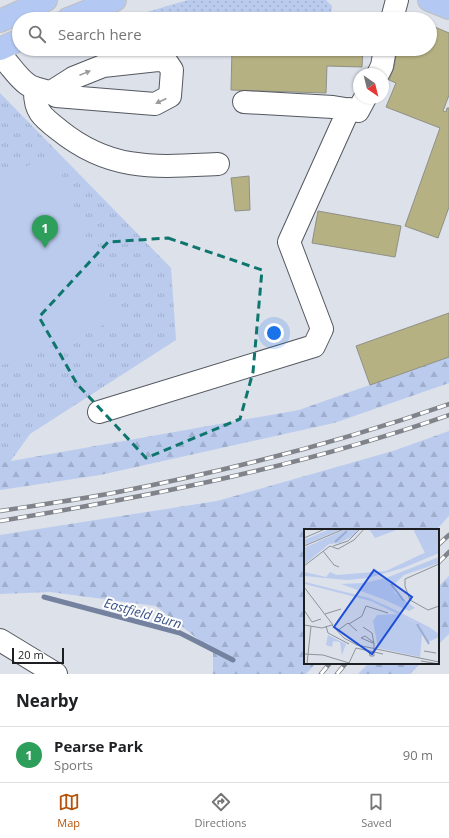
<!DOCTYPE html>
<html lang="en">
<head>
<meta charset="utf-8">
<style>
  :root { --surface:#fff; --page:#f2f2f2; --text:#202124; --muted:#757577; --line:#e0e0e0; --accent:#b45309 }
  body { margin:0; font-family:"Open Sans",sans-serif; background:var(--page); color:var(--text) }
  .compass { position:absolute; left:353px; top:68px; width:36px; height:36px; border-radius:50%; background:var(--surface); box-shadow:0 1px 3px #0004; rotate:145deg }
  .scale { position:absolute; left:12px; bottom:10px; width:52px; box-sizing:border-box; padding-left:4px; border:2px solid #1c1e21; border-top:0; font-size:11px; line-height:14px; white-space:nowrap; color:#1c1e21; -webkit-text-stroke:3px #fff; paint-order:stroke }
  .you { position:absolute; left:274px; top:333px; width:14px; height:14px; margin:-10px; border:3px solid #fff; border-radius:50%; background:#1a73e8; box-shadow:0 0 0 6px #1a73e833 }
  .badge { display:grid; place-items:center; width:26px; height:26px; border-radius:50%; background:var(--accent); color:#fff; font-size:13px; font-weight:700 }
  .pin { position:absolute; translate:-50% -33px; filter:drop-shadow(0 1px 2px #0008) }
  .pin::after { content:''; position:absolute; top:21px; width:14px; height:12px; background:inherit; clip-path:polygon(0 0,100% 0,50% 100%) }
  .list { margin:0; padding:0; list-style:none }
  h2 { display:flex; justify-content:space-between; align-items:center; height:52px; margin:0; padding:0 16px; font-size:17px }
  h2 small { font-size:13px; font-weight:400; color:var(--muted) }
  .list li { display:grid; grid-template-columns:26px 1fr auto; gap:12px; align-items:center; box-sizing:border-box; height:56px; padding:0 16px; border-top:1px solid var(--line) }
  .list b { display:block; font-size:15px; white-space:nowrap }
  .list p { margin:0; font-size:13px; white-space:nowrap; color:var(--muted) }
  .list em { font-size:13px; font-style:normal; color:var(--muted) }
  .icon { flex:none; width:22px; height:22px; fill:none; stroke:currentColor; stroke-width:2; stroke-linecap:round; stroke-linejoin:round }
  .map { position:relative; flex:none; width:449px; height:674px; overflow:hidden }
  .search { position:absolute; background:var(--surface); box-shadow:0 1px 3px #0004; left:12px; right:12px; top:12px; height:44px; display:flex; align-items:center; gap:10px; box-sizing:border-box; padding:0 14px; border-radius:22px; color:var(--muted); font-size:15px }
  .sheet { height:108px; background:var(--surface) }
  nav { display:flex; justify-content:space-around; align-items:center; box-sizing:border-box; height:56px; border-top:1px solid var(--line); background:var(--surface); font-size:11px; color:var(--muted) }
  nav a { display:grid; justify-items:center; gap:2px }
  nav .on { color:var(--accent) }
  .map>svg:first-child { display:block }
  .grass { fill:url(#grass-tufts) }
  .forest { fill:url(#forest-firs) }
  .garden { fill:url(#garden-dots) }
  .pitch { fill:#bacbee }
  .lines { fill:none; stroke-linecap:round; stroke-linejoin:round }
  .stream { stroke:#74819f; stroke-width:5 }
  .building { fill:#b5b183; stroke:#909086 }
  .minor-casing { stroke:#545860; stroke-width:24 }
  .major-casing { stroke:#bfc0c1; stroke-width:24 }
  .minor { stroke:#fff; stroke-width:22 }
  .major { stroke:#b3c8f3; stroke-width:22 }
  .rail-casing { stroke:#808389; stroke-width:4.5 }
  .rail { stroke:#fff; stroke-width:3; stroke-dasharray:9; stroke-linecap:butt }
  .oneway { fill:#999a9b }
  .marked { fill:none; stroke:#0f766e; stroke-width:3; stroke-dasharray:8 5; stroke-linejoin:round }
  .labels { text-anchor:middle; stroke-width:4; stroke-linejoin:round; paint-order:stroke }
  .water-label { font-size:13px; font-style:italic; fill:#395186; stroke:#fff }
  .inset-river { fill:none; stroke:#99acd5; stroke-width:2 }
  .inset-road { fill:none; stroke:#8f939a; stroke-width:1 }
  .view { fill:#1d4ed8; fill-opacity:0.15; stroke:#1d4ed8; stroke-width:2 }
  .inset-edge { fill:none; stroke:#1c1e21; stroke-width:2 }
</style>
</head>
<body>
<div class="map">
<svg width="449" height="674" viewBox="0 0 449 674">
  <defs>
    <pattern id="grass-tufts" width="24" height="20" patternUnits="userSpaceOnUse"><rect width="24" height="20" fill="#bacbee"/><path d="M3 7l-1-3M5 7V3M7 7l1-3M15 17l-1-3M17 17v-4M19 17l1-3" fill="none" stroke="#9faecc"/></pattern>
    <pattern id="forest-firs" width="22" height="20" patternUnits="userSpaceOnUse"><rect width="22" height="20" fill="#bacbee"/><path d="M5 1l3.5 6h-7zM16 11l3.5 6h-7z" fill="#9faecc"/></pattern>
    <pattern id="garden-dots" width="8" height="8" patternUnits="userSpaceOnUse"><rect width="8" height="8" fill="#bacbee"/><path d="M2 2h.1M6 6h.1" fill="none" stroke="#9faecc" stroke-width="1.8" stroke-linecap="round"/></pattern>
  </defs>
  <rect width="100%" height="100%" fill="#dce1ea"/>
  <path class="grass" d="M 0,93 L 171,268 L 176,340 L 30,434 L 10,462 L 0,463 Z"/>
  <path class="forest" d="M 449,357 L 449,383 L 334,423 L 100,475 L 0,490 L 0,463 L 299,410 Z
    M 449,431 L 449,516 L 436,530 L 305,530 L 305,663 L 316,663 L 306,674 L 213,674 L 213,651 L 156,606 L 50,592 L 0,594 L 0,535 L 217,501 L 393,451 Z
    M 449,576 L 449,634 L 438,645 L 438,587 Z
    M 369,663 L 421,663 L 410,674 L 358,674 Z"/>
  <path class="garden" d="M 188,0 L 326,0 L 332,6 L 330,19 L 123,19 Z"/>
  <path class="pitch" d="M 54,155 L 119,319 L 0,366 L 0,177 Z"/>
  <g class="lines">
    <path class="stream" d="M 44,597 L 180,633 L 233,660"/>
  </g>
  <path class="building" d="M 430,25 L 449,33 L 449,95 L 443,111 L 446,112 L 447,108 L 449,108 L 449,207 L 438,238 L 405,226 L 440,128 L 386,107 L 396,83 L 389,80 L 394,68 L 397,49 L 430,49 Z
    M 232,49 L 363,49 L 362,67 L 327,66 L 326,93 L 231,90 Z
    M 249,176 L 250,210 L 235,211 L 231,178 Z
    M 318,211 L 401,226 L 395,257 L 312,243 Z
    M 449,313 L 449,357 L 370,385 L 356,346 Z"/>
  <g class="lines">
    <g class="minor-casing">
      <path id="minor" d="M 392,19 L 397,0
        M 0,55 C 10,64 16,76 27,84 C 36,91 48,89 56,96 L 155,104 L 170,96 L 172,70 L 166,61 L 158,60 L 103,66 L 73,78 L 51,92
        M 378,74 L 382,66 L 385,49
        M 35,88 C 34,111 42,117 59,130 C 111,172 156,167 218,164
        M 244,102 L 333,107 L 358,111 L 365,98
        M 99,412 L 314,346 L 322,329 L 289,242 L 349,109
        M 0,640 L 56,674"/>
    </g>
    <g class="major-casing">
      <path id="major" d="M 429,0 L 449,8
        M 68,19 L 115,0
        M 0,21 L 46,0
        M 0,49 L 19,40"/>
    </g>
    <use href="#minor" class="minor"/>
    <use href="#major" class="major"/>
    <g class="rail-casing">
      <path id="rail" d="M 0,511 C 38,505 76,500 113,493 C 227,471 340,442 449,404
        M 0,521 C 152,496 303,466 449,415
        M 438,545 L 449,535
        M 438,563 L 449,552
        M 321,674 L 330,663
        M 337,674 L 346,663"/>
    </g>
    <use href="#rail" class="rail"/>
  </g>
  <defs><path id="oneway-solid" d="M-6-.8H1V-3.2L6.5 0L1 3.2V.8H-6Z"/></defs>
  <g class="oneway">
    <use href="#oneway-solid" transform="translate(85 73) rotate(-22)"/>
    <use href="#oneway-solid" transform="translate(161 101) rotate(155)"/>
  </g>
  <path class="marked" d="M 168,238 L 262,270 L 253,372 L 240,419 L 146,458 L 77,384 L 39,317 L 108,242 Z"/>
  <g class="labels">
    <g class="water-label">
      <text transform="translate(143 613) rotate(16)" y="5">Eastfield Burn</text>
    </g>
  </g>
  <g transform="translate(304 529)">
    <rect width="135" height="135" fill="#dce1ea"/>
    <path d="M 26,0 L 38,0 L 0,16 L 0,11 ZM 42,0 L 55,0 L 49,7 L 36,14 L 25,15 L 1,35 L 0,19 ZM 65,0 L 95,0 L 71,9 ZM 109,0 L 135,0 L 135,17 L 121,24 ZM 94,85 L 115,96 L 118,106 L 116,128 L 74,119 L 69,92 L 73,86 ZM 24,106 L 42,115 L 38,126 L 36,113 L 29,112 L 28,118 L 22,116 Z" fill="#bacbee"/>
    <path d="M 135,17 L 135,24 L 99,39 L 64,49 L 43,51 L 0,47 L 0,43 L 22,48 L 26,43 L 33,46 L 82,42 ZM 135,28 L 135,34 L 100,46 L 88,57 L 91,64 L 111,79 L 105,82 L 79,70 L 37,55 L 60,54 L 82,49 ZM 1,53 L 65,69 L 87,79 L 125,98 L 135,105 L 135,108 L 124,113 L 115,96 L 94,85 L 67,72 L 1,55 Z" fill="#bacbee"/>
    <path d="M 77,91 L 109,98 L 105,116 L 72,108 Z" fill="#bacbee"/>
    <path class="inset-river" d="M 31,13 L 43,2M 87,55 L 100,72M 113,95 L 125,115"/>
    <path class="inset-road" d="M 0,9 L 21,0M 0,17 L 40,0M 29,17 L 44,12 L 56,0M 19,22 L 30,36 L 35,38M 135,35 L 101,50 L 101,57 L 106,71 L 124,81 L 135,77M 0,37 L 26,17 L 34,20 L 50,11 L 60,0M 0,58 L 29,96M 0,81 L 8,93 L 17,90M 21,85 L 37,80M 45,95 L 58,87 L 62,77 L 84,84M 0,96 L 18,99 L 28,96 L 40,109 L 53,116 L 135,133M 22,97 L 24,104 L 45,115M 59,98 L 68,104 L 70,115M 33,102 L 44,94 L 53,102M 52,119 L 79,125M 65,122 L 66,127 L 70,127 L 70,115 L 69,113 L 61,107 L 57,109 L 69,114M 120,122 L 132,124M 0,125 L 19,126 L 45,134M 117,132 L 135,135M 45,134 L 52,119M 3,135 L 7,97"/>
    <path class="view" d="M 70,41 L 108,68 L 68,125 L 30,98 Z"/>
    <rect width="135" height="135" class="inset-edge"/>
  </g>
</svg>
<svg class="compass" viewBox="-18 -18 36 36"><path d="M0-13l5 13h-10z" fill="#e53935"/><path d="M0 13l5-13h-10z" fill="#757577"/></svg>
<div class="scale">20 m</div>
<div class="you"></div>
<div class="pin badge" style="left:45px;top:248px;background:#2e9e5b">1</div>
<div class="search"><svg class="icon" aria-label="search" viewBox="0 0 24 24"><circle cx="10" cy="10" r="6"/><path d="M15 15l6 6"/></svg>Search here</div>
</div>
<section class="sheet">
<h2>Nearby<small></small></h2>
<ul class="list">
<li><span class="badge" style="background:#2e9e5b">1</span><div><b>Pearse Park</b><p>Sports</p></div><em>90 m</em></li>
</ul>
</section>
<nav>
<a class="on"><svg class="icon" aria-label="map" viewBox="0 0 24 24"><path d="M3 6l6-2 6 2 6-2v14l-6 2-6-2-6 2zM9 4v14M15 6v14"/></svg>Map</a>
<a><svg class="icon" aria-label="directions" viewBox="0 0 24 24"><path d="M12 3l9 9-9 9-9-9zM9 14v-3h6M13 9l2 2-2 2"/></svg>Directions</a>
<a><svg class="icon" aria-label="saved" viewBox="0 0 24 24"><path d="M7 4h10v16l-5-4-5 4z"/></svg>Saved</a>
</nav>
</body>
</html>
